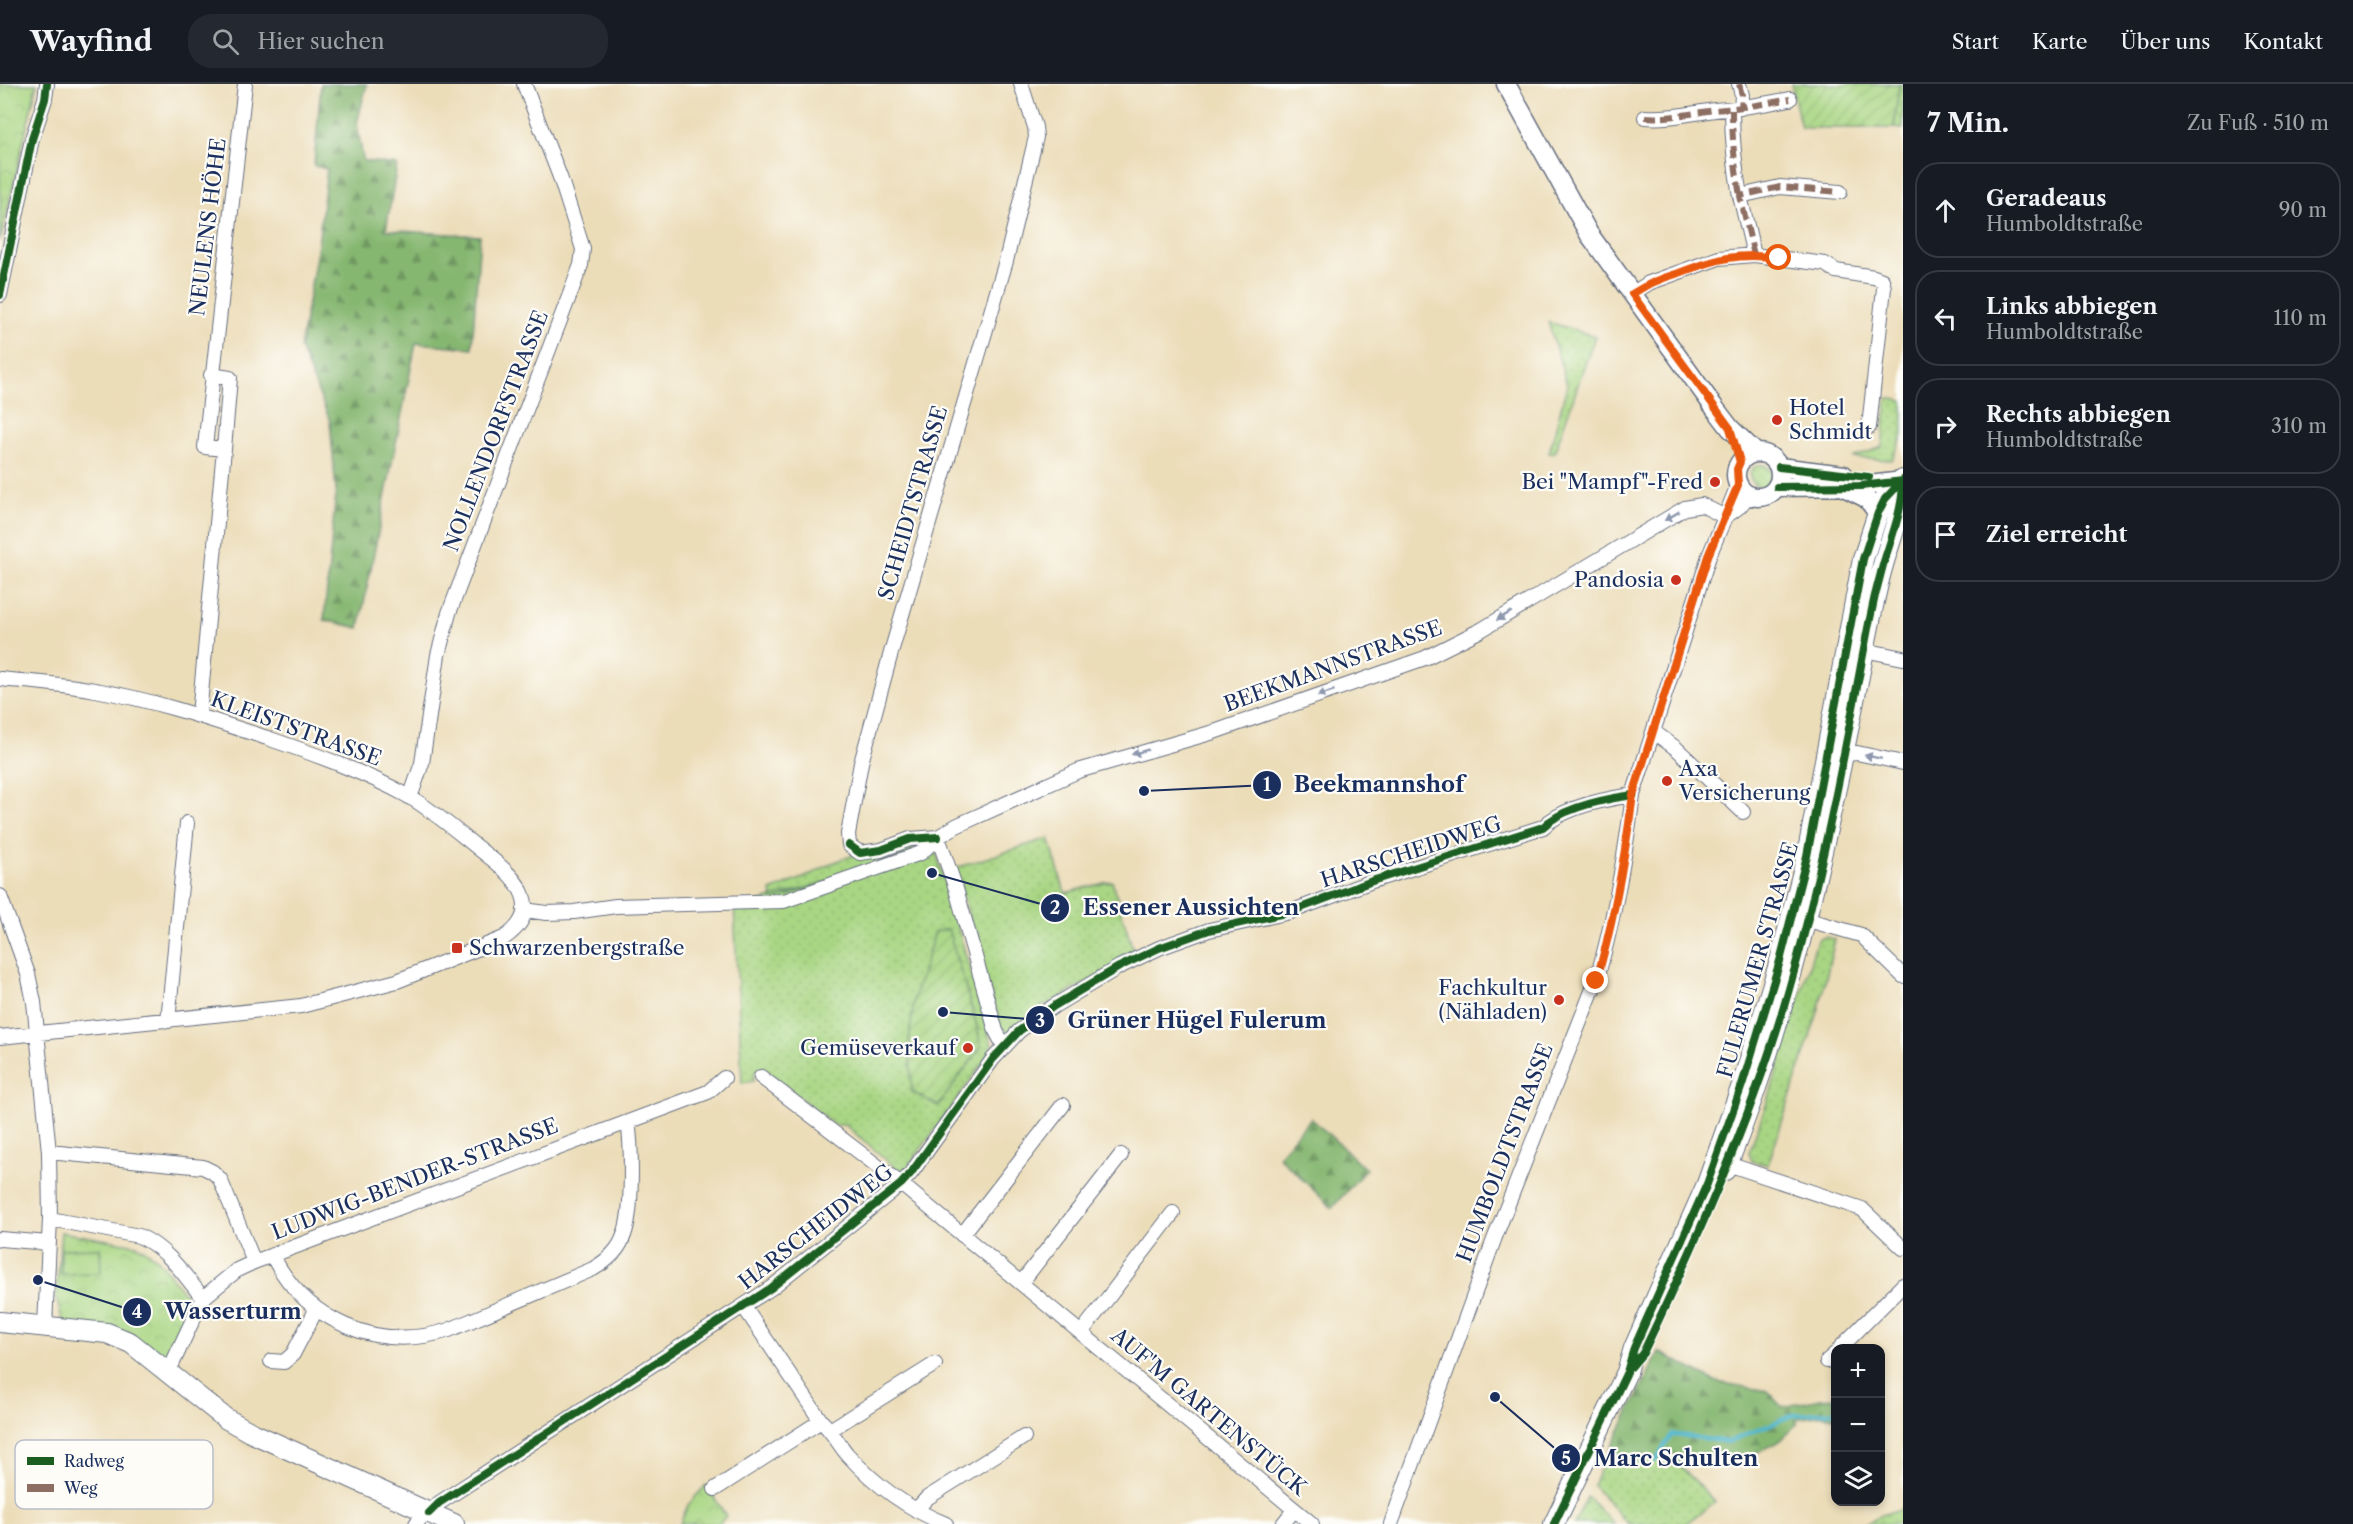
<!DOCTYPE html>
<html lang="de">
<head>
<meta charset="utf-8">
<style>
  :root { --surface:#171b24; --page:#242831; --text:#f1f3f6; --muted:#9ea1a6; --line:#363941 }
  body { margin:0; font-family:"Libre Caslon Text",serif; background:var(--page); color:var(--text) }
  .controls { position:absolute; right:18px; bottom:18px; display:grid; overflow:hidden; border-radius:12px; box-shadow:0 3px 9px #0003 }
  .controls button { width:54px; height:54px; display:grid; place-items:center; padding:0; border:0; border-bottom:2px solid var(--line); background:var(--surface); color:var(--text); font:30px sans-serif }
  .stop { position:absolute; width:18px; height:18px; margin:-14px; border:4px solid #ea580c; border-radius:50%; background:#fff }
  .stop.end { background:#ea580c; border-color:#fff; box-shadow:0 2px 6px #0008 }
  .list { margin:0; padding:0; list-style:none }
  h2 { display:flex; justify-content:space-between; align-items:center; height:78px; margin:0; padding:0 24px; font-size:26px }
  h2 small { font-size:20px; font-weight:400; color:var(--muted) }
  .list li { display:grid; grid-template-columns:39px 1fr auto; gap:18px; align-items:center; box-sizing:border-box; height:96px; margin:0 12px 12px; padding:0 12px; border:2px solid var(--line); border-radius:24px }
  .list b { display:block; font-size:22px; white-space:nowrap }
  .list p { margin:0; font-size:20px; white-space:nowrap; color:var(--muted) }
  .list em { font-size:20px; font-style:normal; color:var(--muted) }
  .icon { flex:none; width:33px; height:33px; fill:none; stroke:currentColor; stroke-width:2; stroke-linecap:round; stroke-linejoin:round }
  .map { position:relative; flex:none; width:1903px; height:1440px; overflow:hidden }
  header { display:flex; align-items:center; gap:36px; box-sizing:border-box; height:84px; padding:0 30px; background:var(--surface); border-bottom:2px solid var(--line) }
  header strong { font-size:28px }
  nav { display:flex; gap:33px; margin-inline-start:auto; font-size:21px }
  .search { width:420px; height:54px; background:var(--page); display:flex; align-items:center; gap:15px; box-sizing:border-box; padding:0 21px; border-radius:24px; color:var(--muted); font-size:22px }
  main { display:flex }
  aside { flex:1; background:var(--surface) }
  .map>svg:first-child { display:block }
  .grass { fill:url(#grass-dots); stroke:#628270; stroke-width:1.5 }
  .forest { fill:url(#forest-firs); stroke:#507368; stroke-width:1.5 }
  .park { fill:url(#park-crowns); stroke:#628270; stroke-width:1.5 }
  .garden { fill:url(#garden-furrows); stroke:#628270; stroke-width:1.5 }
  .pitch { fill:#a9d683; stroke:#628270; stroke-width:1.5 }
  .lines { fill:none; stroke-linecap:round; stroke-linejoin:round }
  .stream { stroke:#51b7cf; stroke-width:4 }
  .minor-casing { stroke:#646c7e; stroke-width:16 }
  .tertiary-casing { stroke:#646c7e; stroke-width:21 }
  .secondary-casing { stroke:#646c7e; stroke-width:22 }
  .minor { stroke:#fff; stroke-width:14 }
  .tertiary { stroke:#fff; stroke-width:18 }
  .secondary { stroke:#fff; stroke-width:20 }
  .quiet { stroke:#8d6e63; stroke-width:6; stroke-dasharray:12 6; stroke-linecap:butt }
  .cycleway-casing { stroke:#fdfcf7; stroke-width:11 }
  .cycleway { stroke:#1b5e20; stroke-width:8 }
  .oneway { fill:#8d97ae }
  .route { stroke:#ea580c; stroke-width:8 }
  .poi-dot { fill:#c8321e; stroke:#fdfcf7; stroke-width:2 }
  .labels { text-anchor:middle; stroke-width:4.5; stroke-linejoin:round; paint-order:stroke }
  .street-label { font-size:21px; fill:#1b2f5e; stroke:#fdfcf7 }
  .poi-label { font-size:21px; fill:#1b2f5e; stroke:#fdfcf7; text-anchor:end }
  .key { fill:#fdfcf7; stroke:#b9bec9; stroke-width:1.5 }
  .key-label { font-size:16px; fill:#1b2f5e }
  .leader { fill:none; stroke:#1b2f5e; stroke-width:2 }
  .callout-dot { fill:#1b2f5e; stroke:#fdfcf7; stroke-width:2 }
  .mark-label { font-size:18px; text-anchor:middle; font-weight:bold; fill:#fff }
  .callout-label { font-size:22px; text-anchor:middle; font-weight:bold; fill:#1b2f5e; stroke:#fdfcf7; stroke-width:4.5; stroke-linejoin:round; paint-order:stroke }
</style>
</head>
<body>
<header>
<strong>Wayfind</strong>
<div class="search"><svg class="icon" aria-label="search" viewBox="0 0 24 24"><circle cx="10" cy="10" r="6"/><path d="M15 15l6 6"/></svg>Hier suchen</div>
<nav><a>Start</a><a>Karte</a><a>Über uns</a><a>Kontakt</a></nav>
</header>
<main>
<div class="map">
<svg width="1903" height="1440" viewBox="0 0 1903 1440">
  <defs>
    <pattern id="grass-dots" width="8" height="8" patternUnits="userSpaceOnUse" patternTransform="scale(1.5)"><rect width="8" height="8" fill="#a9d683"/><path d="M2 2h.1M6 6h.1" fill="none" stroke="#91b874" stroke-width="1.8" stroke-linecap="round"/></pattern>
    <pattern id="forest-firs" width="22" height="20" patternUnits="userSpaceOnUse" patternTransform="scale(1.5)"><rect width="22" height="20" fill="#86b771"/><path d="M5 1l3.5 6h-7zM16 11l3.5 6h-7z" fill="#6d9560"/></pattern>
    <pattern id="park-crowns" width="20" height="18" patternUnits="userSpaceOnUse" patternTransform="scale(1.5)"><rect width="20" height="18" fill="#a9d683"/><path d="M2 6a3 3 0 1 1 6 0M12 15a3 3 0 1 1 6 0" fill="none" stroke="#91b874"/></pattern>
    <pattern id="garden-furrows" width="10" height="10" patternUnits="userSpaceOnUse" patternTransform="scale(1.5)"><rect width="10" height="10" fill="#a9d683"/><path d="M-1 1l2-2M0 10L10 0M9 11l2-2" fill="none" stroke="#91b874"/></pattern>
  </defs>
  <rect width="100%" height="100%" fill="#fdfcf7"/>
  <filter id="ink" filterUnits="userSpaceOnUse"><feTurbulence type="fractalNoise" baseFrequency=".0167" numOctaves="2"/><feDisplacementMap in="SourceGraphic" scale="12" xChannelSelector="R" yChannelSelector="G"/><feConvolveMatrix kernelMatrix="1 2 1 2 8 2 1 2 1" color-interpolation-filters="sRGB"/></filter>
  <filter id="wash" filterUnits="userSpaceOnUse"><feTurbulence type="fractalNoise" baseFrequency=".008" numOctaves="4" result="noise"/><feDisplacementMap in="SourceGraphic" scale="24" xChannelSelector="R" yChannelSelector="G"/><feGaussianBlur stdDeviation="1.35" result="paint"/><feColorMatrix in="noise" values="0 0 0 0 0 0 0 0 0 0 0 0 0 0 0 0 0 1.4 0 .05"/><feComposite in="paint" operator="in"/></filter>
  <g filter="url(#wash)">
    <rect width="100%" height="100%" fill="#ecddb9"/>
    <path class="grass" d="M 1548,238 L 1595,252 L 1554,370 L 1549,369 L 1567,301 Z
      M 1887,314 L 1903,317 L 1903,352 L 1892,376 L 1853,374 L 1882,363 Z
      M1750 392a11 11 0 1 1 22 0a11 11 0 1 1-22 0Z
      M 1049,754 L 1065,809 L 1112,797 L 1135,872 L 1042,923 L 1037,929 L 1009,948 L 1000,943 L 955,784 Z
      M 916,759 L 917,763 L 913,768 L 773,817 L 771,807 L 808,792 L 832,779 L 859,769 Z
      M 934,769 L 937,771 L 992,961 L 988,972 L 903,1090 L 845,1041 L 834,1041 L 765,985 L 759,984 C 754,988 753,991 754,997 L 742,999 L 734,821 L 752,820 L 922,770 Z
      M 1825,853 L 1835,855 L 1818,928 L 1768,1081 L 1752,1077 L 1749,1068 L 1770,1010 L 1816,859 L 1819,855 Z
      M 1657,1375 L 1679,1381 L 1715,1418 L 1685,1440 L 1628,1440 L 1593,1401 L 1603,1380 Z
      M 1587,1413 L 1614,1440 L 1574,1440 Z
      M 1903,1424 L 1903,1440 L 1864,1440 L 1879,1432 Z"/>
    <path class="forest" d="M 321,0 L 367,0 L 357,39 L 363,75 L 365,77 L 397,81 L 386,146 L 480,152 L 472,264 L 416,259 L 359,544 L 324,536 L 336,408 L 330,337 L 300,264 L 318,161 L 327,85 L 314,82 Z
      M 1311,1034 L 1366,1085 L 1332,1124 L 1278,1072 Z
      M 1659,1268 L 1717,1298 L 1768,1307 L 1783,1323 L 1820,1315 L 1835,1314 L 1835,1333 L 1823,1331 L 1795,1335 L 1798,1339 L 1777,1359 L 1748,1373 L 1701,1373 L 1679,1381 L 1656,1375 L 1603,1380 Z"/>
    <path class="park" d="M 0,0 L 37,0 L 0,158 Z
      M 1899,0 L 1903,0 L 1903,45 L 1894,44 Z
      M 61,1148 L 137,1161 L 157,1174 L 191,1218 L 168,1279 L 63,1238 L 56,1214 Z
      M 706,1401 L 726,1432 L 719,1440 L 680,1440 L 688,1421 Z"/>
    <path class="garden" d="M 1791,0 L 1899,0 L 1894,44 L 1801,44 Z
      M 948,845 L 977,942 L 981,963 L 938,1022 L 912,1008 L 909,957 L 914,914 L 935,848 Z"/>
    <path class="pitch" d="M 100,1164 L 101,1189 L 61,1190 L 61,1165 Z"/>
    <g class="lines">
      <path class="stream" d="M 1655,1377 L 1672,1350 L 1728,1358 L 1793,1331 L 1836,1327"/>
    </g>
  </g>
  <g filter="url(#ink)">
    <g class="lines">
      <g class="minor-casing">
        <path id="minor" d="M 1739,0 L 1742,11 L 1741,24
          M 1732,26 C 1732,55 1735,84 1740,112
          M 1645,33 C 1669,35 1692,29 1715,26 C 1741,24 1765,20 1790,15
          M 1754,171 L 1740,112 L 1780,103 L 1840,108
          M 1632,210 L 1649,199 L 1719,174 L 1754,171 L 1825,180 L 1836,187 L 1874,193 L 1882,196 L 1884,204 L 1869,343
          M 0,211 L 32,55 L 45,15 L 47,0
          M 211,291 L 230,294 L 224,365
          M 1725,433 L 1740,422 L 1749,411
          M 1860,561 L 1864,566 L 1903,574
          M 0,595 C 32,598 63,600 95,606 C 154,616 212,636 270,655 C 317,671 364,688 408,712 C 436,728 462,752 488,772 C 517,794 546,825 504,854 L 397,897 L 301,922 L 0,953
          M 199,631 L 224,365 L 205,363 L 245,0
          M 1654,648 L 1677,665 L 1743,728
          M 1837,671 L 1857,669 L 1903,679
          M 410,714 L 422,679 L 438,571 L 449,529 L 581,181 L 583,165 L 560,93 L 524,0
          M 938,753 L 910,755 L 881,766 L 860,769 L 849,761 L 848,750 L 861,679 L 892,565 L 1006,177 L 1030,78 L 1036,53 L 1035,43 L 1021,0
          M 938,753 L 956,805 L 996,947 L 1004,962
          M 0,812 L 28,890 L 34,918 L 49,1068 L 50,1135 L 45,1242
          M 524,826 L 547,829 L 574,828 L 616,822 L 784,817 L 921,769 L 938,753 L 956,742 L 1078,687 L 1214,648 L 1425,574 L 1481,546 L 1685,424 L 1702,421 L 1725,433
          M 1798,833 L 1861,851 L 1903,892
          M 168,937 L 187,739
          M 761,993 L 901,1100 L 1312,1440
          M 49,1068 L 203,1083 L 213,1088 L 220,1095 L 254,1178
          M 1719,1077 L 1862,1125 L 1903,1164
          M 50,1135 L 139,1152 C 168,1165 184,1191 203,1214
          M 962,1151 L 1063,1021
          M 0,1155 L 49,1159
          M 272,1171 C 306,1237 377,1269 449,1246 L 593,1185 C 607,1177 619,1167 624,1151 C 633,1128 632,1063 628,1038
          M 1021,1199 L 1121,1071
          M 744,1223 L 821,1337 C 832,1347 838,1359 847,1370 C 875,1401 908,1425 946,1440
          M 1081,1249 L 1173,1129
          M 1840,1264 L 1903,1201
          M 271,1277 L 284,1278 L 293,1270 L 316,1226
          M 1827,1277 L 1836,1269
          M 168,1289 L 203,1214 L 237,1186 L 254,1178 L 708,1008 L 724,994
          M 830,1346 L 935,1280
          M 715,1405 L 821,1337
          M 916,1426 L 927,1414 L 1024,1353
          M 429,1429 L 439,1419 L 771,1204 L 901,1100 L 911,1089 L 993,975 L 1019,947 L 1054,922 L 1119,883 L 1159,864 L 1209,846 L 1290,828 L 1375,796 L 1543,743 C 1563,723 1605,715 1633,711
          M 416,1440 L 426,1427
          M 1283,1440 L 1294,1426
          M 1391,1440 L 1495,1153 L 1596,897 C 1614,838 1625,772 1633,711 L 1709,472 L 1738,401"/>
      </g>
      <g class="tertiary-casing">
        <path id="tertiary" d="M 1506,0 L 1589,150 L 1714,323 L 1730,344 L 1756,369
          M1736 391a22 22 0 1 1 44 0a22 22 0 1 1-44 0Z
          M 1779,383 L 1844,391
          M 1777,403 L 1861,402 L 1903,397
          M 1844,403 L 1866,414 L 1878,429"/>
      </g>
      <g class="secondary-casing">
        <path id="secondary" d="M 1725,1086 C 1797,911 1832,727 1869,542 C 1873,522 1877,501 1883,481 C 1891,453 1903,426 1903,397
          M 0,1238 L 107,1249 L 131,1259 L 225,1334 L 250,1348 L 454,1440
          M 1554,1440 L 1627,1288 L 1634,1264 L 1707,1100 L 1742,1001 L 1780,877 L 1807,772 L 1863,475 L 1878,429 L 1885,415 L 1903,396"/>
      </g>
      <use href="#minor" class="minor"/>
      <use href="#tertiary" class="tertiary"/>
      <use href="#secondary" class="secondary"/>
      <path class="quiet" d="M 1739,0 L 1742,11 L 1741,24
        M 1732,26 C 1732,55 1735,84 1740,112
        M 1645,33 C 1669,35 1692,29 1715,26 C 1741,24 1765,20 1790,15
        M 1754,171 L 1740,112 L 1780,103 L 1840,108"/>
      <g class="cycleway-casing">
        <path id="cycleway" d="M 0,211 L 32,55 L 45,15 L 47,0
          M 1779,383 L 1869,393
          M 1777,403 L 1861,402 L 1903,397
          M 849,761 L 860,769 L 881,766 L 910,755 L 938,753
          M 1631,1283 L 1643,1269 C 1696,1158 1746,1046 1782,929 C 1820,803 1844,673 1868,544 C 1872,523 1877,502 1883,481 C 1891,454 1903,426 1903,397
          M 429,1429 L 439,1419 L 771,1204 L 901,1100 L 911,1089 L 993,975 L 1019,947 L 1054,922 L 1119,883 L 1159,864 L 1209,846 L 1290,828 L 1375,796 L 1543,743 C 1563,723 1605,715 1633,711
          M 1554,1440 L 1627,1288 L 1634,1264 L 1707,1100 L 1742,1001 L 1780,877 L 1807,772 L 1863,475 L 1878,429 L 1885,415 L 1903,396"/>
      </g>
      <use href="#cycleway" class="cycleway"/>
    </g>
    <defs><path id="oneway-solid" d="M-6-.8H1V-3.2L6.5 0L1 3.2V.8H-6Z" transform="scale(1.5)"/></defs>
    <g class="oneway">
      <use href="#oneway-solid" transform="translate(1672 432) rotate(149)"/>
      <use href="#oneway-solid" transform="translate(1504 532) rotate(149)"/>
      <use href="#oneway-solid" transform="translate(1326 609) rotate(161)"/>
      <use href="#oneway-solid" transform="translate(1140 668) rotate(163)"/>
      <use href="#oneway-solid" transform="translate(1873 673) rotate(-168)"/>
    </g>
  </g>
  <g class="lines" filter="url(#ink)">
    <path class="route" d="M 1596,897 C 1614,839 1625,771 1633,711 L 1708,472 L 1738,401 L 1737,385 L 1740,378 L 1730,344 L 1632,210 C 1647,200 1662,194 1679,189 C 1716,175 1739,168 1779,174"/>
  </g>
  <g class="poi-dot">
    <circle cx="1777" cy="336" r="6"/>
    <circle cx="1715" cy="398" r="6"/>
    <circle cx="1676" cy="496" r="6"/>
    <circle cx="1667" cy="697" r="6"/>
    <rect x="451" y="858" width="12" height="12" rx="3"/>
    <circle cx="1559" cy="916" r="6"/>
    <circle cx="968" cy="964" r="6"/>
  </g>
  <g class="labels">
    <g class="street-label">
      <text transform="translate(208 143) rotate(-83)" y="7">NEULENS HÖHE</text>
      <text transform="translate(496 347) rotate(-69)" y="7">NOLLENDORFSTRASSE</text>
      <text transform="translate(913 419) rotate(-74)" y="7">SCHEIDTSTRASSE</text>
      <text transform="translate(1333 582) rotate(-20)" y="7">BEEKMANNSTRASSE</text>
      <text transform="translate(296 645) rotate(20)" y="7">KLEISTSTRASSE</text>
      <text transform="translate(1411 768) rotate(-18)" y="7">HARSCHEIDWEG</text>
      <text transform="translate(1758 876) rotate(-74)" y="7">FULERUMER STRASSE</text>
      <text transform="translate(1505 1069) rotate(-69)" y="7">HUMBOLDTSTRASSE</text>
      <text transform="translate(415 1095) rotate(-21)" y="7">LUDWIG-BENDER-STRASSE</text>
      <text transform="translate(816 1143) rotate(-38)" y="7">HARSCHEIDWEG</text>
      <text transform="translate(1209 1328) rotate(40)" y="7">AUF'M GARTENSTÜCK</text>
    </g>
    <g class="poi-label">
      <text x="1789" y="331" text-anchor="start">Hotel<tspan x="1789" dy="24">Schmidt</tspan></text>
      <text x="1703" y="405">Bei "Mampf"-Fred</text>
      <text x="1664" y="503">Pandosia</text>
      <text x="1679" y="692" text-anchor="start">Axa<tspan x="1679" dy="24">Versicherung</tspan></text>
      <text x="469" y="871" text-anchor="start">Schwarzenbergstraße</text>
      <text x="1547" y="911">Fachkultur<tspan x="1547" dy="24">(Nähladen)</tspan></text>
      <text x="956" y="971">Gemüseverkauf</text>
    </g>
  </g>
  <rect x="15" y="1356" width="198" height="69" rx="9" class="key"/>
  <rect x="27" y="1373" width="27" height="8" fill="#1b5e20"/>
  <rect x="27" y="1400" width="27" height="8" fill="#8d6e63"/>
  <g class="key-label">
    <text x="64" y="1383">Radweg</text>
    <text x="64" y="1410">Weg</text>
  </g>
  <path class="leader" d="M1144 707L1267 701M932 789L1055 824M943 928L1040 936M38 1196L137 1228M1495 1313L1566 1374"/>
  <g class="callout-dot">
    <circle cx="1144" cy="707" r="6"/>
    <circle cx="932" cy="789" r="6"/>
    <circle cx="943" cy="928" r="6"/>
    <circle cx="38" cy="1196" r="6"/>
    <circle cx="1495" cy="1313" r="6"/>
    <circle cx="1267" cy="701" r="15"/>
    <circle cx="1055" cy="824" r="15"/>
    <circle cx="1040" cy="936" r="15"/>
    <circle cx="137" cy="1228" r="15"/>
    <circle cx="1566" cy="1374" r="15"/>
  </g>
  <g class="mark-label">
    <text x="1267" y="707">1</text>
    <text x="1055" y="830">2</text>
    <text x="1040" y="943">3</text>
    <text x="137" y="1234">4</text>
    <text x="1566" y="1381">5</text>
  </g>
  <g class="callout-label">
    <text x="1379" y="708">Beekmannshof</text>
    <text x="1191" y="831">Essener Aussichten</text>
    <text x="1197" y="944">Grüner Hügel Fulerum</text>
    <text x="233" y="1235">Wasserturm</text>
    <text x="1676" y="1382">Marc Schulten</text>
  </g>
</svg>
<div class="controls">
<button>+</button>
<button>−</button>
<button><svg class="icon" aria-label="layers" viewBox="0 0 24 24"><path d="M12 4l9 5-9 5-9-5zM3 14l9 5 9-5"/></svg></button>
</div>
<div class="stop" style="left:1779px;top:174px"></div>
<div class="stop end" style="left:1596px;top:897px"></div>
</div>
<aside>
<h2>7 Min.<small>Zu Fuß · 510 m</small></h2>
<ul class="list">
<li><svg class="icon" aria-label="ahead" viewBox="0 0 24 24"><path d="M12 20V5M6 11l6-6 6 6"/></svg><div><b>Geradeaus</b><p>Humboldtstraße</p></div><em>90 m</em></li>
<li><svg class="icon" aria-label="left" viewBox="0 0 24 24"><path d="M17 20v-9H6M10 6l-5 5 5 5"/></svg><div><b>Links abbiegen</b><p>Humboldtstraße</p></div><em>110 m</em></li>
<li><svg class="icon" aria-label="right" viewBox="0 0 24 24"><path d="M7 20v-9h11M14 6l5 5-5 5"/></svg><div><b>Rechts abbiegen</b><p>Humboldtstraße</p></div><em>310 m</em></li>
<li><svg class="icon" aria-label="arrive" viewBox="0 0 24 24"><path d="M6 21V4h12l-3 4 3 4H6"/></svg><div><b>Ziel erreicht</b></div></li>
</ul>
</aside>
</main>
</body>
</html>
